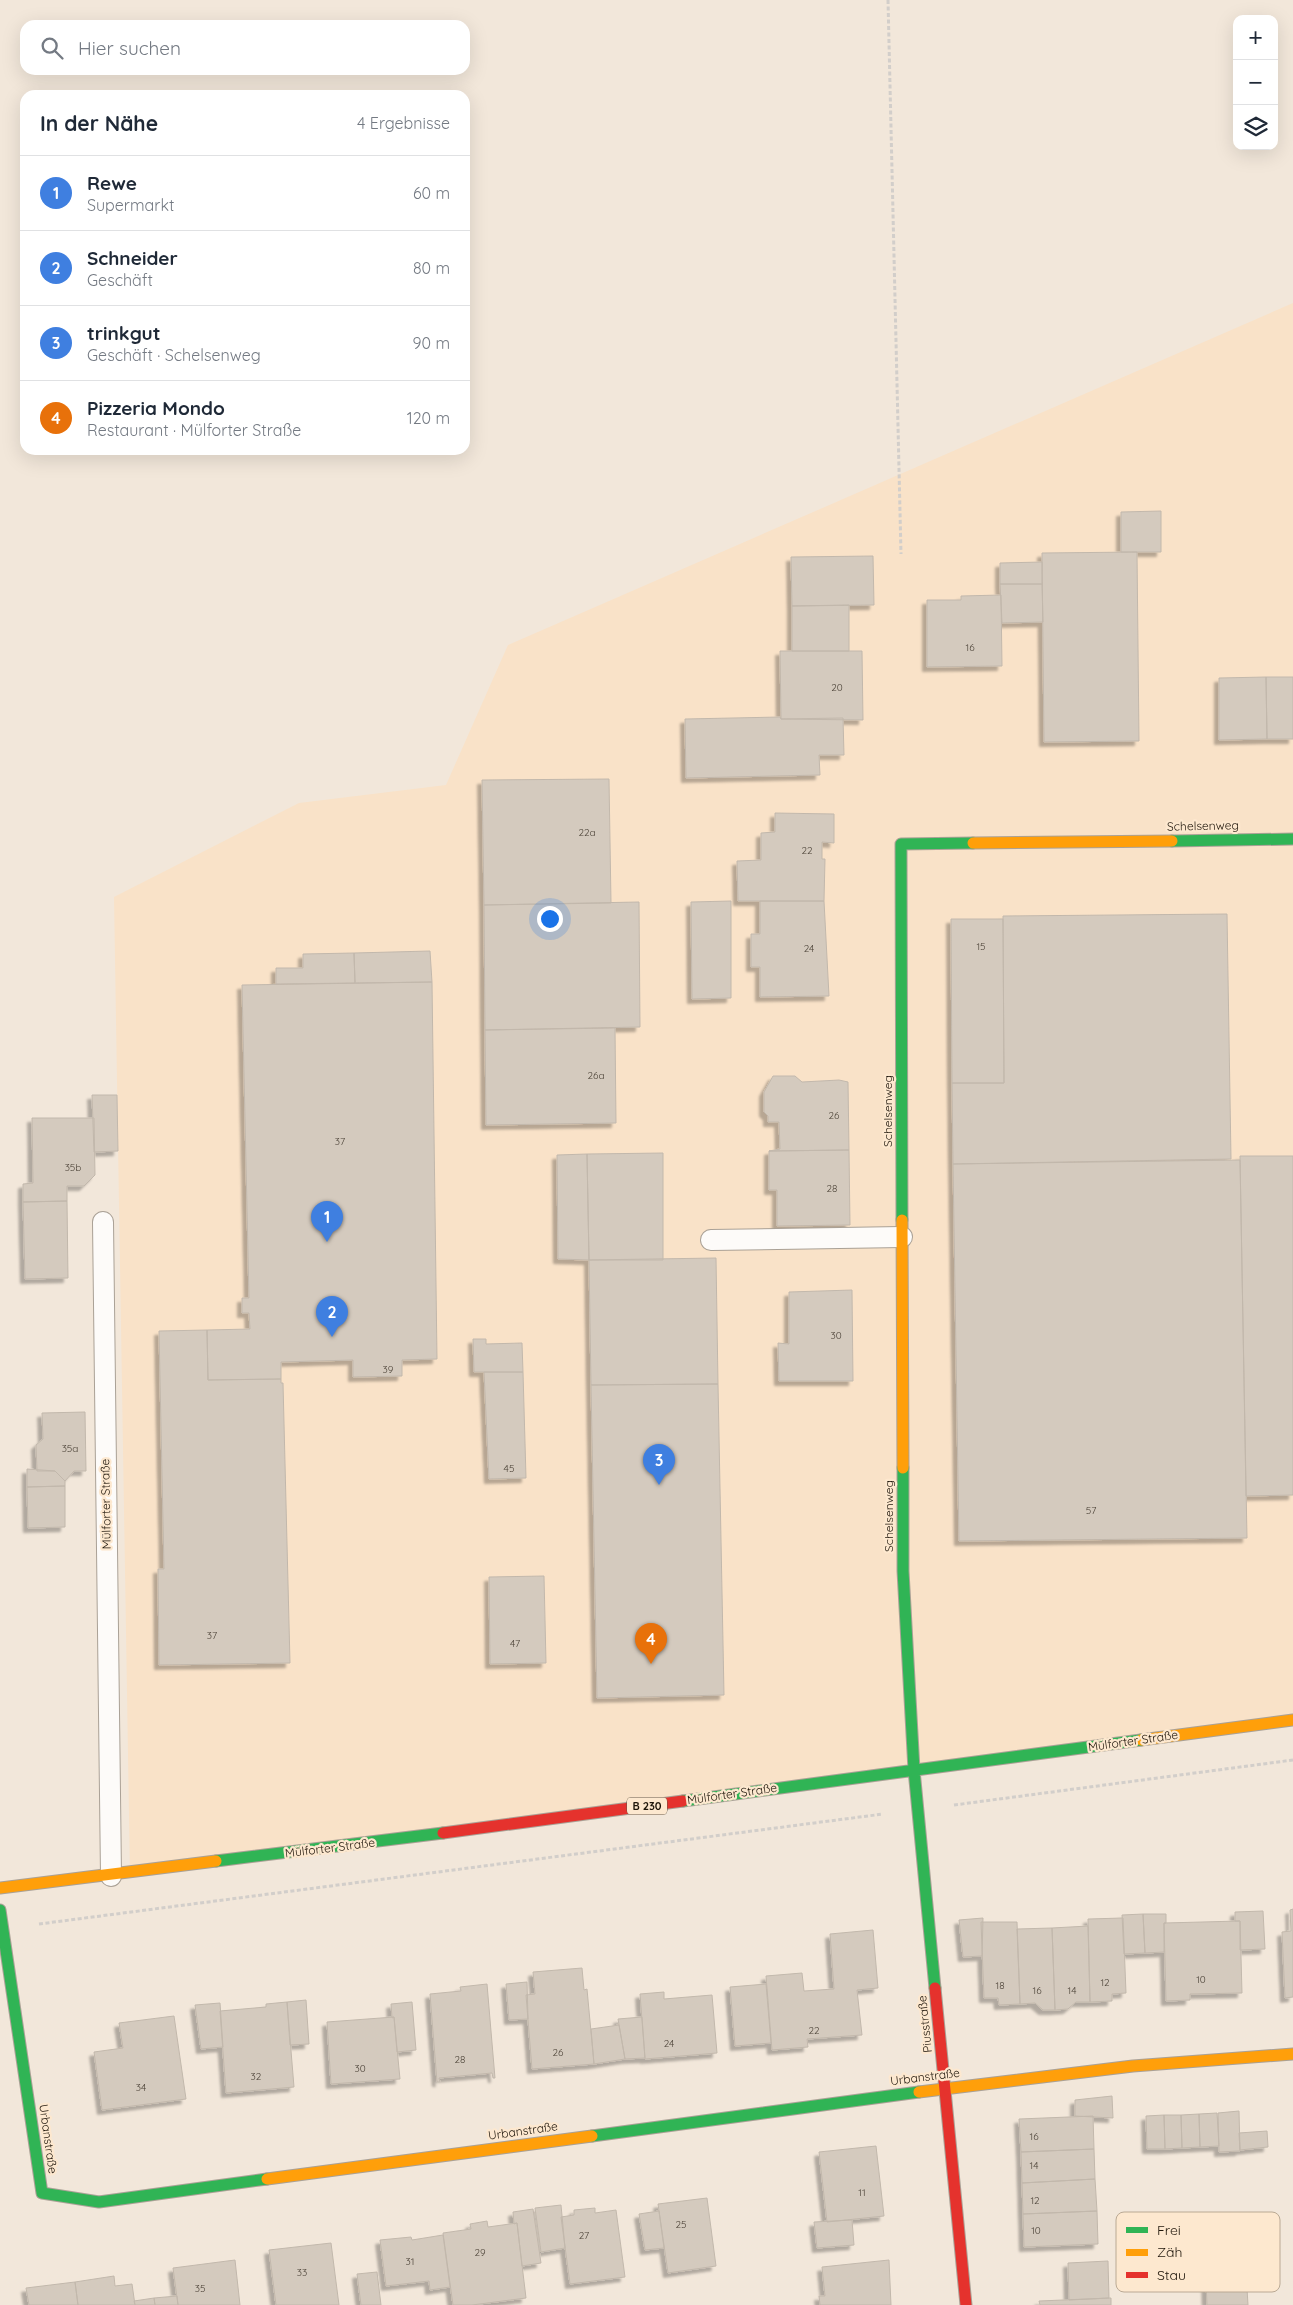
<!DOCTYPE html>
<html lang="de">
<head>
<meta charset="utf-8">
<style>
  :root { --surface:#fff; --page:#f2f2f3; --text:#1f2937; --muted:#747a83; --line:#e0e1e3; --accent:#695f53 }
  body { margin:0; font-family:Quicksand,sans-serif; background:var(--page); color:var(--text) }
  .controls { position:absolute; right:15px; top:15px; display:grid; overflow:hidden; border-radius:10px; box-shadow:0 5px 20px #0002 }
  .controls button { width:45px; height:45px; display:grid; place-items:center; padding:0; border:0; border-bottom:1px solid var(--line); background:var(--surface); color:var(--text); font:25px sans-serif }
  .you { position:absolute; left:549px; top:918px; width:18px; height:18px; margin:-12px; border:4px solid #fff; border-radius:50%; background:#1a73e8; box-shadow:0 0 0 8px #1a73e833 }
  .badge { display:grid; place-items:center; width:32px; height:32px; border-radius:50%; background:var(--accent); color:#fff; font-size:16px; font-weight:700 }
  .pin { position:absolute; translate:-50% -41px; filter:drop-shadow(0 1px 2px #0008) }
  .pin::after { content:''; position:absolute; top:26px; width:18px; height:15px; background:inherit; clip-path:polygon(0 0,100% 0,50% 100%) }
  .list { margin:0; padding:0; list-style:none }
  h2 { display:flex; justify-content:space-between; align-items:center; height:65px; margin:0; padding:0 20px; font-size:21px }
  h2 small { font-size:16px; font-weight:400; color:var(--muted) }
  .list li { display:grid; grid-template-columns:32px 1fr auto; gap:15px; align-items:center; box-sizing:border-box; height:75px; padding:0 20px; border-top:1px solid var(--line) }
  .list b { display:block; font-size:19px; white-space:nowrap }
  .list p { margin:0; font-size:16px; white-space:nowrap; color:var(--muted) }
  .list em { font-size:16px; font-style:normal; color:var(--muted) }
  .icon { flex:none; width:28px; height:28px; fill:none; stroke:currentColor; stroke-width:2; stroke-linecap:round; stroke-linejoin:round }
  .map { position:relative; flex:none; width:1293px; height:2305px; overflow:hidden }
  .search { position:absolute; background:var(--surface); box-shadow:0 5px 20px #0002; left:20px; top:20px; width:450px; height:55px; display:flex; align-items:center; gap:12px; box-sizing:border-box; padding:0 18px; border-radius:15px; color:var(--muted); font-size:19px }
  .panel { position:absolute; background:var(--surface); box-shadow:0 5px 20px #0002; left:20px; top:90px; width:450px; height:365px; border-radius:15px }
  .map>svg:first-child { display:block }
  .built { fill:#f9e2c8 }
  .building { fill:#d4cabe; stroke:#c2b8ac; filter:url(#shadow) }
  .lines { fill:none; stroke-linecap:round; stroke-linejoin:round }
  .lane-casing { stroke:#aaa196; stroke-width:22 }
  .fast-casing { stroke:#aaa196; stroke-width:13 }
  .slow-casing { stroke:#aaa196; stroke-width:13 }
  .jam-casing { stroke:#aaa196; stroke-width:13 }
  .path { stroke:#d2ceca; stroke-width:3; stroke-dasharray:4 2.5; stroke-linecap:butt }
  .lane { stroke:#fdfbf9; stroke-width:20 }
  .fast { stroke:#30b455; stroke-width:11 }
  .slow { stroke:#ff9f0a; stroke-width:11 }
  .jam { stroke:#e5322d; stroke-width:11 }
  .labels { text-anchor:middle; stroke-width:4.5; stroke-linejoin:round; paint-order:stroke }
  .number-label { font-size:10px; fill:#4c4338 }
  .shield { fill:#fde8cf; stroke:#625546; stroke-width:1 }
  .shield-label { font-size:11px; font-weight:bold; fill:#1f160b }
  .street-label { font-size:12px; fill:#1f160b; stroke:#fde8cf }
  .key { fill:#fde8cf; stroke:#baa994; stroke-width:1 }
  .key-label { font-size:14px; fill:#1f160b }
</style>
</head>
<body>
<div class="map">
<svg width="1293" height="2305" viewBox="0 0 1293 2305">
  <defs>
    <filter id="shadow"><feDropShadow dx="-4.5" dy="4.5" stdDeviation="1" flood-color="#0004"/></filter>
  </defs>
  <rect width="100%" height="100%" fill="#f2e7da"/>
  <path class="built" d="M 1293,303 L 1293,1721 L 130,1876 L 114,897 L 299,803 L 446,785 L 508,645 Z"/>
  <path class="building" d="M 1161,511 L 1161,552 L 1121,552 L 1121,512 Z
    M 1137,552 L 1139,741 L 1044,742 L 1042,553 Z
    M 873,556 L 874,605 L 792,606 L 791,557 Z
    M 1042,562 L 1042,584 L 1000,584 L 1000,563 Z
    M 1000,584 L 1042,584 L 1043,622 L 1002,623 Z
    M 1001,595 L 1002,666 L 927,667 L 927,600 L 961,600 L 961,596 Z
    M 849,605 L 849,651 L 792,651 L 792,606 Z
    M 780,651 L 862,651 L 863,720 L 781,719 Z
    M 1266,677 L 1293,677 L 1293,739 L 1267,739 Z
    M 1266,677 L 1267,739 L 1219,740 L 1219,678 Z
    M 780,717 L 781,719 L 843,718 L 844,755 L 819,755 L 820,775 L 686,778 L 685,719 Z
    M 609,779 L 611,903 L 484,905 L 482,780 Z
    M 775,813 L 834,814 L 834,843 L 822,842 L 822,859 L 825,859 L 824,901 L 738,901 L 737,861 L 761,860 L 761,833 L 775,832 Z
    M 731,901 L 731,998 L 692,999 L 691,902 Z
    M 760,901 L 824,901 L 829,996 L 760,997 L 760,967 L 751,967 L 751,934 L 760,934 Z
    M 639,902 L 640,1027 L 485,1030 L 484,905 Z
    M 1227,914 L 1231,1159 L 953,1164 L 952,1083 L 1004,1083 L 1003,916 Z
    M 951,919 L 1003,919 L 1004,1083 L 952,1083 Z
    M 430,951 L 432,982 L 355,983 L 354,953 Z
    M 354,953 L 355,983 L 276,984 L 276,968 L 303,968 L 303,954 Z
    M 432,982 L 437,1359 L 402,1360 L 402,1376 L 353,1377 L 353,1360 L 281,1362 L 281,1379 L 208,1380 L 207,1330 L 250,1329 L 249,1313 L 242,1313 L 242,1298 L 249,1298 L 242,985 Z
    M 615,1028 L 616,1123 L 486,1125 L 485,1030 Z
    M 773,1076 L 795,1076 L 802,1082 L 839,1080 L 848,1082 L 849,1150 L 769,1151 L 780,1149 L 779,1122 L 768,1122 L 768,1116 L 764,1112 L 764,1092 Z
    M 92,1095 L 117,1095 L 118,1151 L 94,1152 Z
    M 32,1118 L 94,1118 L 95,1175 L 84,1186 L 67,1186 L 67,1201 L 23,1202 L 23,1184 L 33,1183 Z
    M 849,1150 L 850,1225 L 777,1226 L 777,1190 L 769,1190 L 769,1151 Z
    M 663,1153 L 663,1260 L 589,1260 L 587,1154 Z
    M 587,1154 L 589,1260 L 558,1259 L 557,1155 Z
    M 1240,1156 L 1293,1156 L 1293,1495 L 1246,1496 Z
    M 1240,1160 L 1247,1538 L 959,1541 L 953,1164 Z
    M 67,1201 L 68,1278 L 25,1279 L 23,1202 Z
    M 716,1258 L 718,1384 L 591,1385 L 589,1260 Z
    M 852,1290 L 853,1381 L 779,1381 L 778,1343 L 789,1344 L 789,1292 Z
    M 207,1330 L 208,1380 L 281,1379 L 281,1383 L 283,1383 L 290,1663 L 159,1665 L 158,1569 L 164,1569 L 159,1331 Z
    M 473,1339 L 486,1339 L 486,1344 L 522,1343 L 523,1372 L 474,1372 Z
    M 484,1372 L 523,1372 L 526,1478 L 489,1479 Z
    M 718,1384 L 724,1695 L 597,1698 L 591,1385 Z
    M 85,1412 L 86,1471 L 74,1471 L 65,1481 L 55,1471 L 37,1471 L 36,1445 L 43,1439 L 42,1413 Z
    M 27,1469 L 55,1471 L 65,1481 L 65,1486 L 27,1487 Z
    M 65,1486 L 65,1527 L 28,1528 L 27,1487 Z
    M 544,1576 L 546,1663 L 490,1664 L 489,1577 Z
    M 1293,1909 L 1293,1997 L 1285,1998 L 1282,1932 L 1291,1931 L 1290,1910 Z
    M 1263,1911 L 1265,1949 L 1240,1950 L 1240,1921 L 1235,1921 L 1235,1912 Z
    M 1143,1914 L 1166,1914 L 1166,1923 L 1164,1923 L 1164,1952 L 1145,1953 Z
    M 1143,1914 L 1145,1953 L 1124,1954 L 1122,1915 Z
    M 983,1918 L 982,1956 L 963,1957 L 959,1920 Z
    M 1123,1918 L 1126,1993 L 1112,1994 L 1112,2001 L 1090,2002 L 1088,1919 Z
    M 1240,1921 L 1242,1993 L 1190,1994 L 1190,2000 L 1166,2001 L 1164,1923 Z
    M 981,1922 L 1017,1922 L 1020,2004 L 999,2005 L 998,1998 L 984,1998 Z
    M 1088,1926 L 1090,2002 L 1076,2002 L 1068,2009 L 1055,2010 L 1052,1928 Z
    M 1052,1928 L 1055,2010 L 1043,2010 L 1035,2003 L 1020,2004 L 1017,1929 Z
    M 873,1930 L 878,1988 L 857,1990 L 862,2035 L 807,2039 L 808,2047 L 772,2050 L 766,1976 L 802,1973 L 804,1991 L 834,1989 L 830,1934 Z
    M 582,1968 L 584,1990 L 587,1989 L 594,2064 L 532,2069 L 526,1995 L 535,1994 L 533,1972 Z
    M 527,1982 L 528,2019 L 509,2020 L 506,1984 Z
    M 487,1984 L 495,2078 L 493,2078 L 492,2073 L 439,2078 L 440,2082 L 437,2082 L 430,1994 L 461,1991 L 460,1987 Z
    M 766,1984 L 771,2043 L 735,2046 L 730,1987 Z
    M 664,1992 L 664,1999 L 712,1995 L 717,2053 L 645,2059 L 640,1994 Z
    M 306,2000 L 309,2044 L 290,2045 L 287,2002 Z
    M 287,2002 L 294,2087 L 226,2093 L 220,2011 L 266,2007 L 266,2004 Z
    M 412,2002 L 416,2050 L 397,2052 L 394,2017 L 392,2018 L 391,2004 Z
    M 220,2003 L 223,2047 L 201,2049 L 195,2005 Z
    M 174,2016 L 186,2099 L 102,2110 L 94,2052 L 123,2048 L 119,2023 Z
    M 394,2017 L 400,2079 L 331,2084 L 327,2022 Z
    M 642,2017 L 645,2058 L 625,2059 L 618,2019 Z
    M 619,2025 L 625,2059 L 594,2064 L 591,2029 Z
    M 1112,2096 L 1113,2118 L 1075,2116 L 1075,2100 Z
    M 1239,2111 L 1240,2151 L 1219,2152 L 1218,2113 Z
    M 1217,2113 L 1219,2146 L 1200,2147 L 1199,2114 Z
    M 1199,2114 L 1200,2147 L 1182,2148 L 1181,2115 Z
    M 1164,2115 L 1181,2115 L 1182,2148 L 1165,2149 Z
    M 1164,2115 L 1165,2149 L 1147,2149 L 1146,2116 Z
    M 1093,2116 L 1094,2149 L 1021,2152 L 1019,2119 Z
    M 1267,2131 L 1268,2147 L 1240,2150 L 1239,2133 Z
    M 876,2146 L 884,2216 L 827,2222 L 819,2152 Z
    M 1094,2149 L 1095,2179 L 1022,2183 L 1021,2152 Z
    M 1095,2179 L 1097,2211 L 1023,2214 L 1022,2183 Z
    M 707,2198 L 716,2266 L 668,2273 L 658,2204 Z
    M 561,2205 L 565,2248 L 541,2252 L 535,2208 Z
    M 595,2208 L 595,2213 L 616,2210 L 625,2277 L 570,2284 L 561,2217 L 574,2215 L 574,2210 Z
    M 533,2209 L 541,2263 L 522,2266 L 517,2223 L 514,2224 L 513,2212 Z
    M 659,2211 L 664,2248 L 645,2250 L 639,2214 Z
    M 1097,2211 L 1098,2244 L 1024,2247 L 1023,2214 Z
    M 852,2220 L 854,2245 L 817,2248 L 814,2222 Z
    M 487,2221 L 488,2227 L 517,2223 L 526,2298 L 472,2305 L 453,2305 L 443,2233 L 471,2229 L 470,2224 Z
    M 443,2235 L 450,2287 L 430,2290 L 429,2281 L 386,2286 L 380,2240 L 411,2237 L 412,2240 Z
    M 331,2243 L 339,2305 L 276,2305 L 269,2250 Z
    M 1245,2255 L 1248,2305 L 1207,2305 L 1205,2257 Z
    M 235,2260 L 240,2305 L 178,2305 L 173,2268 Z
    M 889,2260 L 891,2305 L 820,2305 L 819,2296 L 825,2296 L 822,2267 Z
    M 1108,2261 L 1109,2298 L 1069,2300 L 1068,2263 Z
    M 377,2272 L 381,2305 L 361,2305 L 357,2274 Z
    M 114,2276 L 115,2286 L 132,2284 L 135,2305 L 78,2305 L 75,2282 Z
    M 75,2282 L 78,2305 L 29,2305 L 26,2288 Z
    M 177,2296 L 178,2305 L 155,2305 L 154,2298 Z
    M 154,2298 L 155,2305 L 135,2305 L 134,2301 Z
    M 1111,2298 L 1111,2305 L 1040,2305 L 1039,2301 Z"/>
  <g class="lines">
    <g class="lane-casing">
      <path id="lane" d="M 103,1222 L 111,1876
        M 711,1240 L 902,1237"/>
    </g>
    <g class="fast-casing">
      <path id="fast" d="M 1172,841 L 1293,839
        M 902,1220 L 901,844 L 973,843
        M 903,1468 L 903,1571 L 914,1770 L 935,1988
        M 683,1801 L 1141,1740
        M 216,1861 L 443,1833
        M 0,1910 L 42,2193 L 99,2202 L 267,2179
        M 592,2136 L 919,2092"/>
    </g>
    <g class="slow-casing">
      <path id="slow" d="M 973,843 L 1172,841
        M 902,1220 L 903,1468
        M 1141,1740 L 1293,1720
        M 0,1888 L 216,1861
        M 919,2092 L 1133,2066 L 1293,2054
        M 267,2179 L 592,2136"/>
    </g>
    <g class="jam-casing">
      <path id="jam" d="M 443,1833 L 683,1801
        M 935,1988 L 966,2305"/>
    </g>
    <path class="path" d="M 888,0 L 901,554
      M 954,1805 L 1293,1760
      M 39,1924 L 883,1814"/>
    <use href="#lane" class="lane"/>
    <use href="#fast" class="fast"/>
    <use href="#slow" class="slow"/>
    <use href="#jam" class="jam"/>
  </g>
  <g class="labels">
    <g class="number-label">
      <text x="970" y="651">16</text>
      <text x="837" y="691">20</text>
      <text x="587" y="836">22a</text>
      <text x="807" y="854">22</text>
      <text x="981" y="950">15</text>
      <text x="809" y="952">24</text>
      <text x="596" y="1079">26a</text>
      <text x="834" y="1119">26</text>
      <text x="340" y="1145">37</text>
      <text x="73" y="1171">35b</text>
      <text x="832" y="1192">28</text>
      <text x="836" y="1339">30</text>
      <text x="388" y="1373">39</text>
      <text x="70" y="1452">35a</text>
      <text x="509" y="1472">45</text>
      <text x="1091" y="1514">57</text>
      <text x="212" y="1639">37</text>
      <text x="515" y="1647">47</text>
      <text x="1201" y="1983">10</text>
      <text x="1105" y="1986">12</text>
      <text x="1000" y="1989">18</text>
      <text x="1037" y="1994">16</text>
      <text x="1072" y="1994">14</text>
      <text x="814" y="2034">22</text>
      <text x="669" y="2047">24</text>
      <text x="558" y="2056">26</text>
      <text x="460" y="2063">28</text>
      <text x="360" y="2072">30</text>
      <text x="256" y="2080">32</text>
      <text x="141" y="2091">34</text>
      <text x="1034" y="2140">16</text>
      <text x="1034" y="2169">14</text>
      <text x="862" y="2196">11</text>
      <text x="1035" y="2204">12</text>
      <text x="681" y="2228">25</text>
      <text x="1036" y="2234">10</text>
      <text x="584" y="2239">27</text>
      <text x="480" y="2256">29</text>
      <text x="410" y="2265">31</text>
      <text x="302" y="2276">33</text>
      <text x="200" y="2292">35</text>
    </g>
    <rect class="shield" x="627" y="1797.5" width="40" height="17" rx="4"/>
    <g class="shield-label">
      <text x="647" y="1810">B 230</text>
    </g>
    <g class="street-label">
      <text transform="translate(1203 826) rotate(-1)" y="4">Schelsenweg</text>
      <text transform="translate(888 1111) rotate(-90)" y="4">Schelsenweg</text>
      <text transform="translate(106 1504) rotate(-91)" y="4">Mülforter Straße</text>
      <text transform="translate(889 1516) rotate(-90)" y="4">Schelsenweg</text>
      <text transform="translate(1133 1741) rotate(-8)" y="4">Mülforter Straße</text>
      <text transform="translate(732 1794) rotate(-8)" y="4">Mülforter Straße</text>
      <text transform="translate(330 1848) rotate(-7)" y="4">Mülforter Straße</text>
      <text transform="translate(925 2024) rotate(-96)" y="4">Piusstraße</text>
      <text transform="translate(925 2077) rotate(-7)" y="4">Urbanstraße</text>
      <text transform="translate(523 2131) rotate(-8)" y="4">Urbanstraße</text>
      <text transform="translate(48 2139) rotate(82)" y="4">Urbanstraße</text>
    </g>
  </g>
  <rect x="1116" y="2212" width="164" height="80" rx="8" class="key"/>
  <rect x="1126" y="2227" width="22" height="6" fill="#30b455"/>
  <rect x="1126" y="2249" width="22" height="7" fill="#ff9f0a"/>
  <rect x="1126" y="2272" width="22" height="6" fill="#e5322d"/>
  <g class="key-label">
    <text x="1157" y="2235">Frei</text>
    <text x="1157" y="2257">Zäh</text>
    <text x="1157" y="2280">Stau</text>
  </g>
</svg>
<div class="controls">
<button>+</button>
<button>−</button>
<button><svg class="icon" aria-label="layers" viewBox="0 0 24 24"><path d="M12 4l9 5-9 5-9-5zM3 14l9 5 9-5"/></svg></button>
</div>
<div class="you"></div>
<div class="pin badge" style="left:327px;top:1242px;background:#3f7fe0">1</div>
<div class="pin badge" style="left:332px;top:1337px;background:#3f7fe0">2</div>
<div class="pin badge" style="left:659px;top:1485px;background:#3f7fe0">3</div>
<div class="pin badge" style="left:651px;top:1664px;background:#e8710a">4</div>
<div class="search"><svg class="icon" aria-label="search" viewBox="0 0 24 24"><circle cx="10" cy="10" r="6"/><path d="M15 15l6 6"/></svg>Hier suchen</div>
<section class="panel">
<h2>In der Nähe<small>4 Ergebnisse</small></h2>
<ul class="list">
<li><span class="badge" style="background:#3f7fe0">1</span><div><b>Rewe</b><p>Supermarkt</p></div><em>60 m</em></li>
<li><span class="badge" style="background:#3f7fe0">2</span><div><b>Schneider</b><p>Geschäft</p></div><em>80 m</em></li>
<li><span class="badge" style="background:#3f7fe0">3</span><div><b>trinkgut</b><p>Geschäft · Schelsenweg</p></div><em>90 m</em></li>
<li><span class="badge" style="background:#e8710a">4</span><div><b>Pizzeria Mondo</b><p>Restaurant · Mülforter Straße</p></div><em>120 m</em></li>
</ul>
</section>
</div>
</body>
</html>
